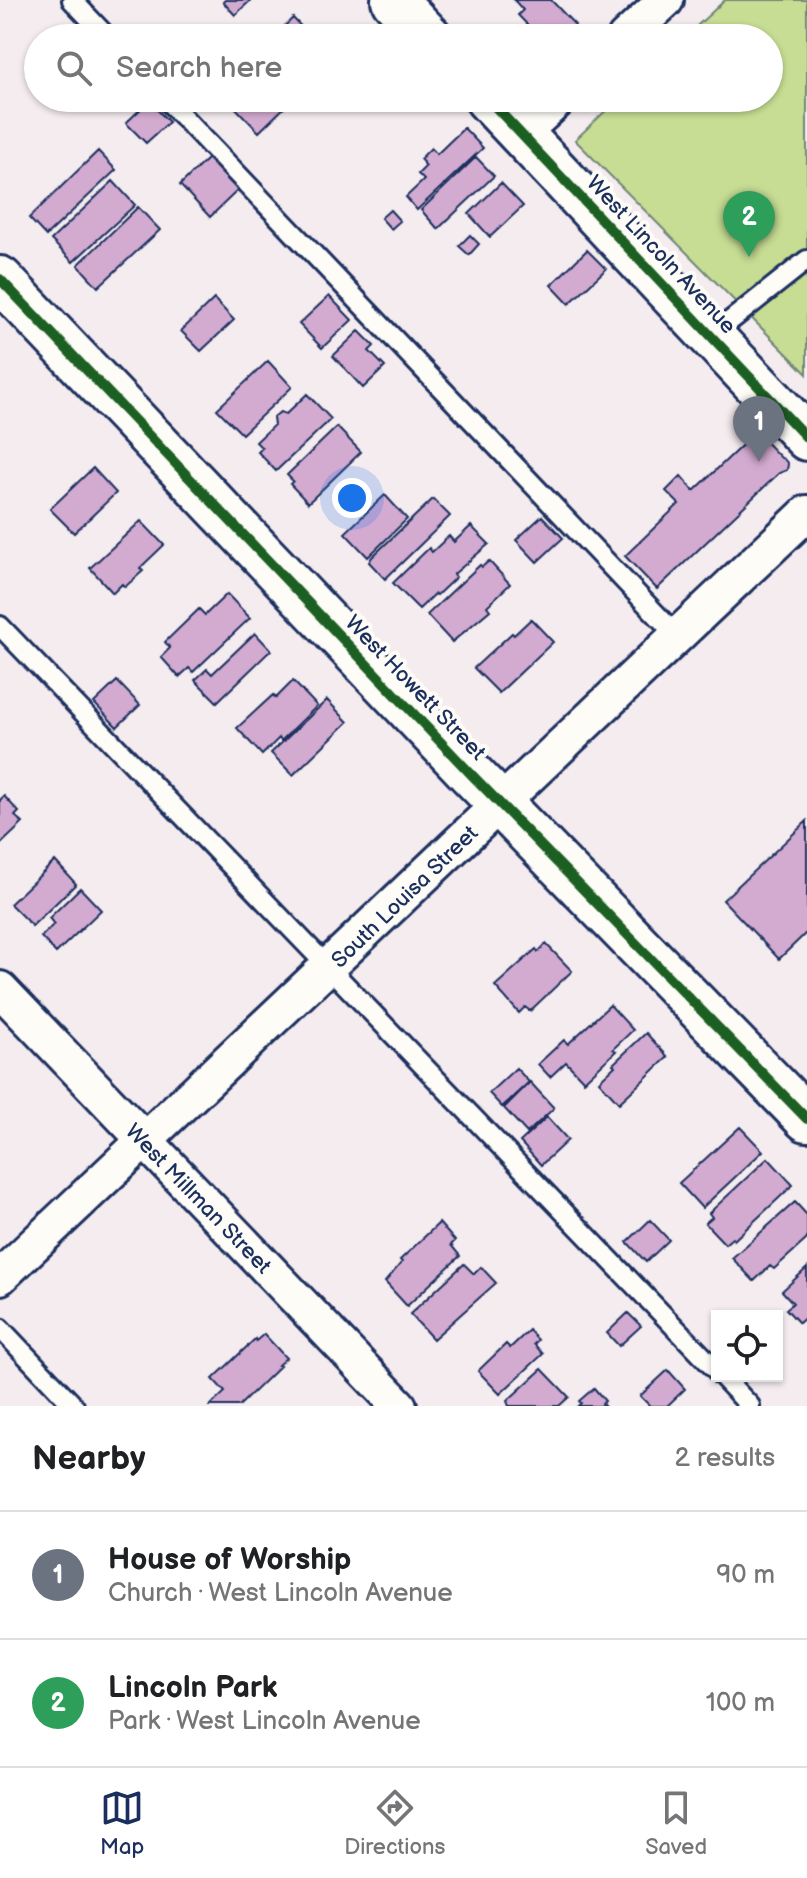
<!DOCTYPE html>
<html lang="en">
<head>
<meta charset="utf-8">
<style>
  :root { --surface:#fff; --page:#f6f6f6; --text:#202124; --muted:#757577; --line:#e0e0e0; --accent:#1b2f5e }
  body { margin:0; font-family:"Balsamiq Sans",sans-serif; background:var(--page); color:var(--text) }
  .controls { position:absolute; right:24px; bottom:24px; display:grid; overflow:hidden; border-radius:0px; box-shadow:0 2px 6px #0004 }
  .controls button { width:72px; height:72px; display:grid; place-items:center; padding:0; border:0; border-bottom:2px solid var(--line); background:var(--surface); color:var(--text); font:40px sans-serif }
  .you { position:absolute; left:352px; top:498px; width:28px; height:28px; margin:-20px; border:6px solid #fff; border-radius:50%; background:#1a73e8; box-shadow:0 0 0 12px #1a73e833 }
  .badge { display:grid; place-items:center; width:52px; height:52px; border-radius:50%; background:var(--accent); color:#fff; font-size:26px; font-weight:700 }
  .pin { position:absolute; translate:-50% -66px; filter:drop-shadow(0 2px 4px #0008) }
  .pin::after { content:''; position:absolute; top:42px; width:28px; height:24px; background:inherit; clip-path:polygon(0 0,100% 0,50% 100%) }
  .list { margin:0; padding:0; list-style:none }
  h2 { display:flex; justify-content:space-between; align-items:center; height:104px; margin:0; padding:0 32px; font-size:34px }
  h2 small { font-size:26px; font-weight:400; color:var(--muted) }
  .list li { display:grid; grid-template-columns:52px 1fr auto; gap:24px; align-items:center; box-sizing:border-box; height:128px; padding:0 32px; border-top:2px solid var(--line) }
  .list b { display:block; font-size:30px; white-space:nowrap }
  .list p { margin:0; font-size:26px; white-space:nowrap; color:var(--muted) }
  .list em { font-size:26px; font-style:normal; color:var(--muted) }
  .icon { flex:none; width:44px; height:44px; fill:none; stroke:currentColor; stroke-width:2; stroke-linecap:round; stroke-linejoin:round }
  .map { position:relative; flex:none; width:807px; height:1406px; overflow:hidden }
  .search { position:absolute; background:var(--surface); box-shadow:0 2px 6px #0004; left:24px; right:24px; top:24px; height:88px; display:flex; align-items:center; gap:20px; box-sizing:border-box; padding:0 28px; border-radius:44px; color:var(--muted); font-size:30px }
  .sheet { height:360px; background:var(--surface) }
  nav { display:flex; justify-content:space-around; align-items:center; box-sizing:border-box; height:112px; border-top:2px solid var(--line); background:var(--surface); font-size:22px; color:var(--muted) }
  nav a { display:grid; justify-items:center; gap:4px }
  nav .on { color:var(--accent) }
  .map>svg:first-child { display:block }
  .green { fill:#c6dd93; stroke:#708678; stroke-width:2 }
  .building { fill:#d3abd1; stroke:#1b2f5e; stroke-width:2 }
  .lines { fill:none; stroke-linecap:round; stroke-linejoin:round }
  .service-casing { stroke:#1b2f5e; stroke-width:24 }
  .minor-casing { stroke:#1b2f5e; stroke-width:40 }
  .secondary-casing { stroke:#1b2f5e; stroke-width:50 }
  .service { stroke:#fdfcf7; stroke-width:18 }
  .minor { stroke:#fdfcf7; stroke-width:34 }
  .secondary { stroke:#fdfcf7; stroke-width:44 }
  .cycleway-casing { stroke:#fdfcf7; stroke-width:15 }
  .cycleway { stroke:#1b5e20; stroke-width:10 }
  .labels { text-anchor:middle; stroke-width:8; stroke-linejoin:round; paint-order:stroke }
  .street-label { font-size:22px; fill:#1b2f5e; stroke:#fdfcf7 }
</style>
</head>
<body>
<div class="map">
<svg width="807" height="1406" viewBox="0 0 807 1406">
  <rect width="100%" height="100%" fill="#f5ecef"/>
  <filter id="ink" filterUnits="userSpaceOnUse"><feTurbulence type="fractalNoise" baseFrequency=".0125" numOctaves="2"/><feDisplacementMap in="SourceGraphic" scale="16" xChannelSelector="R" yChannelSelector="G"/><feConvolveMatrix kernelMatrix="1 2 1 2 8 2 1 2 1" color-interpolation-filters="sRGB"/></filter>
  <g filter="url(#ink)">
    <path class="green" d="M 725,0 L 807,0 L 807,374 L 575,140 L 619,98 L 769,98 L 769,38 L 684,38 Z"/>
    <path class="building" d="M 225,0 L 251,0 L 235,15 L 223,2 Z
      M 514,0 L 551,0 L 575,25 L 572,28 L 576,33 L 571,38 L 540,38 L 518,15 L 523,10 Z
      M 293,18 L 312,38 L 272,38 Z
      M 226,98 L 294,98 L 259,132 Z
      M 149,101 L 169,122 L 146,143 L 126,123 Z
      M 464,128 L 483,148 L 417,210 L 406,197 L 424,180 L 418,174 L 426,166 L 420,159 L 431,148 L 437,154 Z
      M 98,151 L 116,170 L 46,236 L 29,218 Z
      M 476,157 L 494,176 L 438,229 L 421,210 Z
      M 208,158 L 238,190 L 210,217 L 180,185 Z
      M 113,181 L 135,205 L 73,262 L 51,240 Z
      M 501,183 L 523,206 L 490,237 L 469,214 Z
      M 138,207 L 160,230 L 98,287 L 78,265 Z
      M 390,210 L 400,221 L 391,229 L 381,218 Z
      M 470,235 L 479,244 L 469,255 L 459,246 Z
      M 587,250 L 606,269 L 569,304 L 551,285 Z
      M 329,296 L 352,320 L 322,348 L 299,324 Z
      M 214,299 L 234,320 L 201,351 L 181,331 Z
      M 359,331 L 374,346 L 369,351 L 385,367 L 363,388 L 333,356 Z
      M 268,361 L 292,387 L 242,434 L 217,409 Z
      M 307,394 L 331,419 L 276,471 L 258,452 L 262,448 L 256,442 L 274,425 L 273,418 L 280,412 L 286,414 Z
      M 337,427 L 361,452 L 308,503 L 290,484 L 293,481 L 287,475 Z
      M 756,432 L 781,458 L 784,459 L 788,464 L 787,470 L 779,473 L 657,589 L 625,556 L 679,504 L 666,491 L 681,476 L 694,491 Z
      M 93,468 L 116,493 L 74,533 L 50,509 Z
      M 385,495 L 407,519 L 368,557 L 345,533 Z
      M 433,499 L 450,516 L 385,579 L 369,562 L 372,557 Z
      M 542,516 L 563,538 L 537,562 L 516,540 Z
      M 141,521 L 164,545 L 140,568 L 143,571 L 125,587 L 122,584 L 113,593 L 90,568 Z
      M 471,526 L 489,544 L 454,574 L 456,577 L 437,595 L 435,594 L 419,609 L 393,583 L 429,548 L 432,552 L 449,536 L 454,542 Z
      M 489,561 L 510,584 L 487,606 L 490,610 L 452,642 L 427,615 L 480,565 L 482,567 Z
      M 227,594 L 250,618 L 193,672 L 189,668 L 179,677 L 161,657 L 170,648 L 165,642 L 199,609 L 205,615 Z
      M 531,619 L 553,642 L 499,693 L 474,668 L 512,633 L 514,635 Z
      M 255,633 L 271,650 L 217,702 L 195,680 L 207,669 L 212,674 Z
      M 117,681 L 140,705 L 117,727 L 94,703 Z
      M 293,681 L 317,706 L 281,741 L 279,738 L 262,755 L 237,728 L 273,695 L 276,698 Z
      M 327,700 L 348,722 L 293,775 L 271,753 Z
      M 4,796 L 19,812 L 15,816 L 23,823 L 0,845 L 0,800 Z
      M 807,821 L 807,932 L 779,959 L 723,900 Z
      M 55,861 L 76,884 L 32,926 L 10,904 Z
      M 80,888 L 101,910 L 56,953 L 41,937 L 54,924 L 49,918 Z
      M 546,944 L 572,971 L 530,1011 L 525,1007 L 519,1013 L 495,986 L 536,949 L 538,952 Z
      M 610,1005 L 633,1030 L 613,1049 L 616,1051 L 584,1081 L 566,1062 L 550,1077 L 538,1064 L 564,1040 L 568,1044 Z
      M 646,1033 L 668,1057 L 619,1103 L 599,1081 L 615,1066 L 613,1064 Z
      M 516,1068 L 529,1082 L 502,1107 L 489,1093 Z
      M 530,1082 L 554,1108 L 527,1133 L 504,1108 Z
      M 547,1117 L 568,1140 L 541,1165 L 520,1142 Z
      M 740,1127 L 763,1151 L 702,1208 L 679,1183 Z
      M 768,1158 L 793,1185 L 734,1240 L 732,1238 L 725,1244 L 705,1223 L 712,1217 L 709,1213 Z
      M 795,1202 L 807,1215 L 807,1239 L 774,1269 L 770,1266 L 754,1281 L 732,1258 Z
      M 650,1220 L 669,1240 L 646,1262 L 627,1242 Z
      M 439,1223 L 455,1241 L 451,1245 L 460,1256 L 407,1306 L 385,1282 L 402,1262 L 400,1260 Z
      M 464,1264 L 474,1274 L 481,1267 L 496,1283 L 433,1339 L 410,1314 Z
      M 807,1268 L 807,1316 L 799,1323 L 786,1309 L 793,1303 L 782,1291 Z
      M 628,1313 L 641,1326 L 619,1346 L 607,1333 Z
      M 529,1330 L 538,1340 L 534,1344 L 543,1354 L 500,1394 L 478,1371 L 506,1344 L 510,1348 Z
      M 264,1334 L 286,1358 L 278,1365 L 280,1366 L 239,1406 L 210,1406 L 225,1392 L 213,1379 L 255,1339 L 256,1341 Z
      M 542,1369 L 569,1397 L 559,1406 L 509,1406 L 507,1401 Z
      M 668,1370 L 685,1389 L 667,1406 L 650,1406 L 640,1396 Z
      M 594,1388 L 605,1401 L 602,1404 L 604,1406 L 578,1406 L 581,1403 L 579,1401 Z"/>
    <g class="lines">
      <g class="service-casing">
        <path id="service" d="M 72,0 L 108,38
          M 165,98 L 677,636
          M 711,336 L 807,260
          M 0,626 L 717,1371
          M 0,1328 L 74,1406
          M 722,1376 L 750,1406"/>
      </g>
      <g class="minor-casing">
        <path id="minor" d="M 625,38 L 666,0
          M 521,134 L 560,98
          M 0,989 L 399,1406
          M 0,1277 L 807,513"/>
      </g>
      <g class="secondary-casing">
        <path id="secondary" d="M 394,0 L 430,38
          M 487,98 L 807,438
          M 0,279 L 471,774 L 807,1119"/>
      </g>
      <use href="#service" class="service"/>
      <use href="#minor" class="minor"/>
      <use href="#secondary" class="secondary"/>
      <g class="cycleway-casing">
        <path id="cycleway" d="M 487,98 L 807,438
          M 0,279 L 471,774 L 807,1119"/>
      </g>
      <use href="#cycleway" class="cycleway"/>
    </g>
  </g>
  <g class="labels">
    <g class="street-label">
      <text transform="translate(662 254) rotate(47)" y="8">West Lincoln Avenue</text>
      <text transform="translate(416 687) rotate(46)" y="8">West Howett Street</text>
      <text transform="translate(404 896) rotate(-44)" y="8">South Louisa Street</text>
      <text transform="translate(199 1198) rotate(46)" y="8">West Millman Street</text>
    </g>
  </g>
</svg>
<div class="controls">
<button><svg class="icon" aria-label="locate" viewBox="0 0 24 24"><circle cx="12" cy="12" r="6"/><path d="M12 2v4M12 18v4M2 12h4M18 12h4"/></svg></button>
</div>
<div class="you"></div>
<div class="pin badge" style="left:759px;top:462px;background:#6b7280">1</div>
<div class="pin badge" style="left:749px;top:257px;background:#2e9e5b">2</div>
<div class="search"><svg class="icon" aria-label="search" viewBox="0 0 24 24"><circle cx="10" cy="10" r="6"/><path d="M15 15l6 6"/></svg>Search here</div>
</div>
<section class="sheet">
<h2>Nearby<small>2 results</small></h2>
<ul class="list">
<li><span class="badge" style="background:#6b7280">1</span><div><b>House of Worship</b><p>Church · West Lincoln Avenue</p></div><em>90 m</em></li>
<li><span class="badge" style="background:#2e9e5b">2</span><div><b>Lincoln Park</b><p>Park · West Lincoln Avenue</p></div><em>100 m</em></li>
</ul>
</section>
<nav>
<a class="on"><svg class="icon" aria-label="map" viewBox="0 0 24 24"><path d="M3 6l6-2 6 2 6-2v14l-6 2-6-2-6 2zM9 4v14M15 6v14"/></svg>Map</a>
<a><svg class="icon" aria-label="directions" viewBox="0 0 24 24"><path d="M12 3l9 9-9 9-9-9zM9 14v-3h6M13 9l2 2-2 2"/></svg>Directions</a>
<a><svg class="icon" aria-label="saved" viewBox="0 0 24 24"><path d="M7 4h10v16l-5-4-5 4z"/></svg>Saved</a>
</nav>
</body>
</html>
